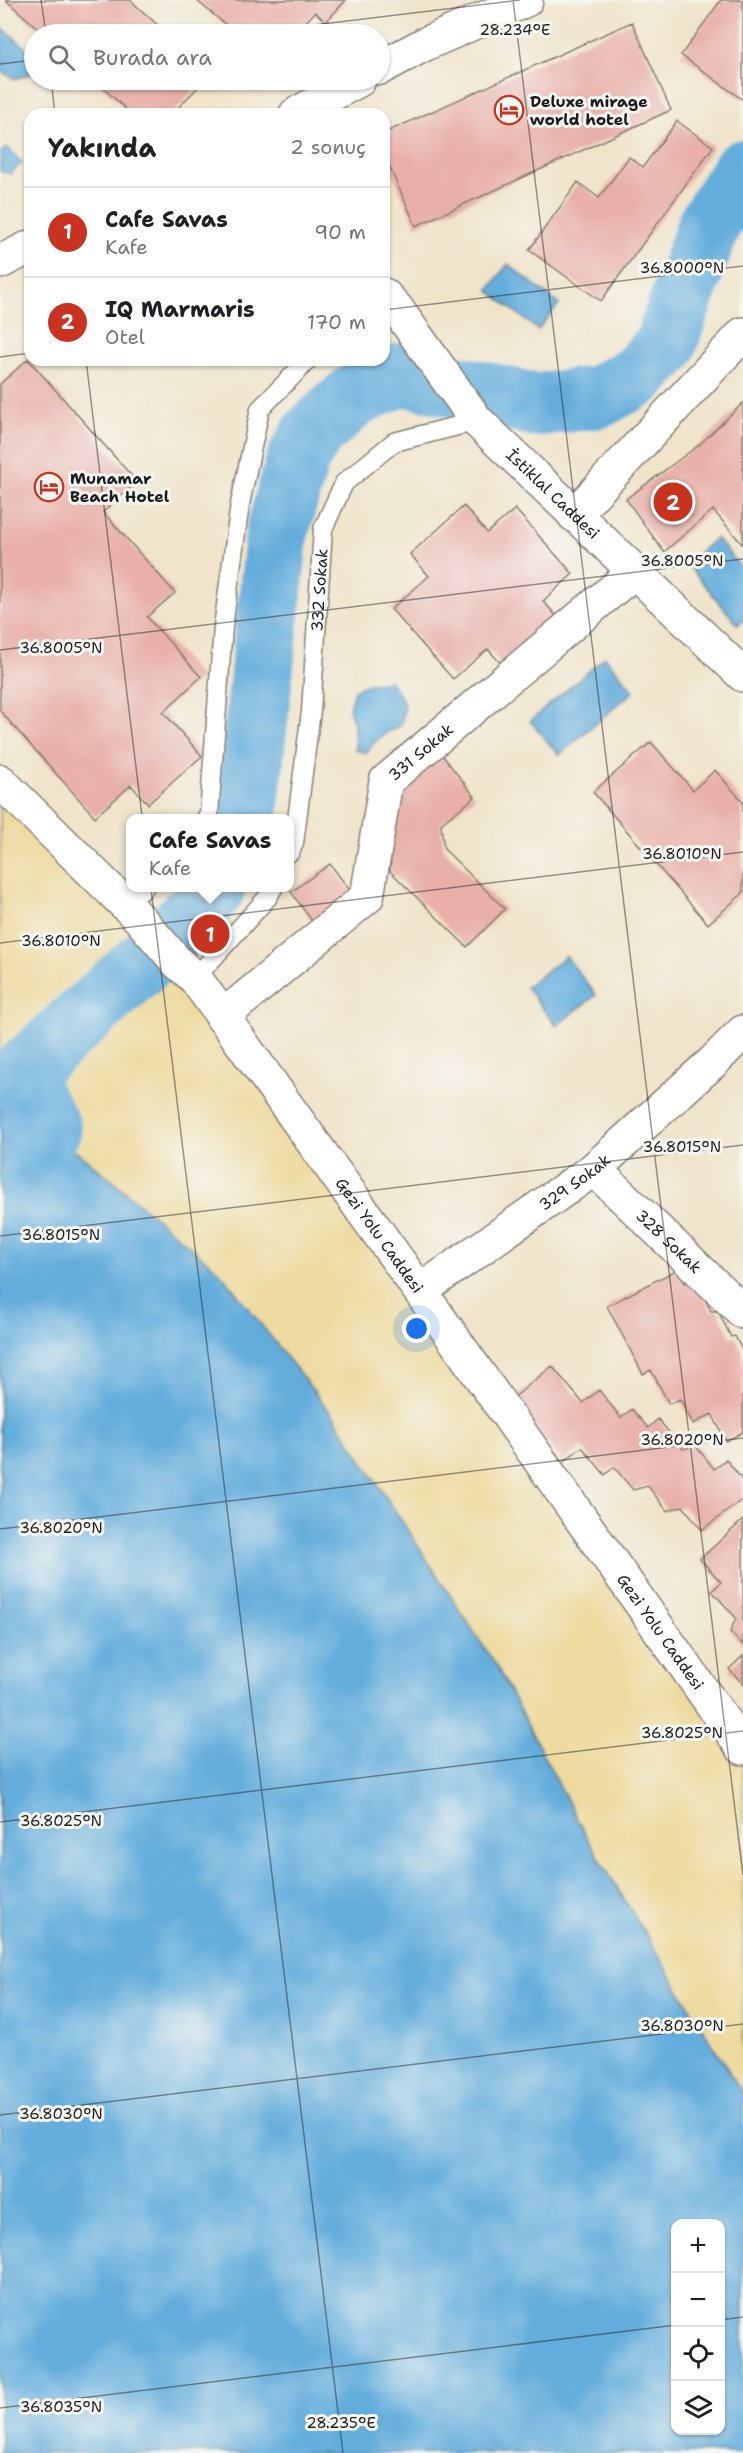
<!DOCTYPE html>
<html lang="tr">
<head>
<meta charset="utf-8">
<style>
  :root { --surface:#fff; --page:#f2f2f2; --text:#202124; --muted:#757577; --line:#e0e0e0; --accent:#c8321e }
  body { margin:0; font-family:"Shantell Sans",sans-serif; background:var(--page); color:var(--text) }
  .controls { position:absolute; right:18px; bottom:18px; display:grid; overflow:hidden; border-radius:12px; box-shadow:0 2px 4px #0004 }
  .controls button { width:54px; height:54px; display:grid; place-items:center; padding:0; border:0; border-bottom:2px solid var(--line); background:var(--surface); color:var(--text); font:30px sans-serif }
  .you { position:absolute; left:417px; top:1329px; width:21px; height:21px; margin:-15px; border:4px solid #fff; border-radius:50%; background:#1a73e8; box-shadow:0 0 0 9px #1a73e833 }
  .badge { display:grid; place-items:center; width:39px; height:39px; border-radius:50%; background:var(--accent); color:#fff; font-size:20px; font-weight:700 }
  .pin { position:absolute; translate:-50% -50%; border:3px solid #fff; box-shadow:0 2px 6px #0006 }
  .popup { position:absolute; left:126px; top:814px; width:168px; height:78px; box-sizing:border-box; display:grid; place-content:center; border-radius:12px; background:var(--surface); filter:drop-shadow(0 2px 4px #0005); font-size:20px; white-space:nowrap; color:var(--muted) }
  .popup b { font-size:22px; color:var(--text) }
  .popup::after { content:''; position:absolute; left:50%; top:100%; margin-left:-12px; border:12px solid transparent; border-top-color:var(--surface) }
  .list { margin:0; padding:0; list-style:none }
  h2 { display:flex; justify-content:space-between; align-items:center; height:78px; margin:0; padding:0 24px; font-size:26px }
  h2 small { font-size:20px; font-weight:400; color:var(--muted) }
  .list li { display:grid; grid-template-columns:39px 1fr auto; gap:18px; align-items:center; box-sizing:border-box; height:90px; padding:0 24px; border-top:2px solid var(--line) }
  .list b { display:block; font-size:22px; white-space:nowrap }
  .list p { margin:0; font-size:20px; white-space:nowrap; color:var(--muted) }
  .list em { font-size:20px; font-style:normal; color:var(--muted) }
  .icon { flex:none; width:33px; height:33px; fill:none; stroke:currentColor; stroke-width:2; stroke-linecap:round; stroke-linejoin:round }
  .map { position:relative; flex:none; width:743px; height:2453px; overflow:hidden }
  .search { position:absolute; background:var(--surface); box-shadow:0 2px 4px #0004; left:24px; top:24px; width:366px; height:66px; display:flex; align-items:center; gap:15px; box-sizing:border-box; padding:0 21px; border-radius:33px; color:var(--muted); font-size:22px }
  .panel { position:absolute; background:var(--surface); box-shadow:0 2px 4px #0004; left:24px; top:108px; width:366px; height:258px; border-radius:18px }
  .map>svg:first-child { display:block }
  .sand { fill:#eeda9e; stroke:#857b5d; stroke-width:1.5 }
  .water { fill:#64addc; stroke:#40647c; stroke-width:1.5; fill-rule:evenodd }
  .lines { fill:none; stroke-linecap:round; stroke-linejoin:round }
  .river { stroke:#64addc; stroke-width:63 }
  .building { fill:#e8b0a9 }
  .lane-casing { stroke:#868073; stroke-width:21 }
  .street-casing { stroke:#868073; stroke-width:36 }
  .secondary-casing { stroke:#868073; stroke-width:36 }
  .lane { stroke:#fff; stroke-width:18 }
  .street { stroke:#fff; stroke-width:33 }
  .secondary { stroke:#fff; stroke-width:33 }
  .ticks { fill:none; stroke:#1c1c1c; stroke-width:1.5; stroke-opacity:0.45 }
  .labels { text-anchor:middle; stroke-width:6; stroke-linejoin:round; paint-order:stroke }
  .poi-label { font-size:16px; font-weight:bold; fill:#1c1c1c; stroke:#f6f6f2; text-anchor:start }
  .street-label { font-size:16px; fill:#1c1c1c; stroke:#f6f6f2 }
  .ticks-label { font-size:15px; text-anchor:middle; fill:#1c1c1c; stroke:#f6f6f2; stroke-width:6; stroke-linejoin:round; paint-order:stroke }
</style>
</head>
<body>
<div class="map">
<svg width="743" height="2453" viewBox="0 0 743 2453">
  <rect width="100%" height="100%" fill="#f6f6f2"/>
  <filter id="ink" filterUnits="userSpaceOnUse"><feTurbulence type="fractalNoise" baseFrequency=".0167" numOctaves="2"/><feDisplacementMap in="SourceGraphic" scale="12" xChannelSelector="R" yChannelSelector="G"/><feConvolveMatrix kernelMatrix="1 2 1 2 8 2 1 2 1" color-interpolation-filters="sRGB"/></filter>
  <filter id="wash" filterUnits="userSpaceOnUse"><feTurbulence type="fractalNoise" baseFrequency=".008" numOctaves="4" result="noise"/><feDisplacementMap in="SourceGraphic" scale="24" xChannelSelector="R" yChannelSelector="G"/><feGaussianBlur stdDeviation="1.35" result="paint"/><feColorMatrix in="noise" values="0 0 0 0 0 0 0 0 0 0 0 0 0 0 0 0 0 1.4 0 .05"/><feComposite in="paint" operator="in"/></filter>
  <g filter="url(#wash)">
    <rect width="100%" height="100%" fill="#f0e4ca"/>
    <path class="sand" d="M 0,781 L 139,918 L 743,1748 L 743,2095 L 587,1838 L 498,1669 L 334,1417 L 123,1189 L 50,1129 L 15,1109 L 0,1098 Z"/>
    <path class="water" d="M 0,26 C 16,40 39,51 31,74 L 15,79 L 2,72 Z
      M 7,147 L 22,163 L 10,174 L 0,171 L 0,153 Z
      M 508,264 L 559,304 L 538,330 L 488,290 Z
      M 716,538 L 743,570 L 743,621 L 738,625 L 686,563 Z
      M 605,657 L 634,691 L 559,755 L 530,721 Z
      M 389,681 C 404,699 408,704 400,726 C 386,733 375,738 367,753 L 355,750 L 354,724 L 349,709 L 354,690 L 369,684 Z
      M 566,956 L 596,995 L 556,1026 L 526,987 Z
      M 0,1098 L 15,1109 L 50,1129 L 219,1271 L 334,1417 L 498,1669 L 587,1838 L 743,2095 L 743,2453 L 0,2453 ZM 676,2224 L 720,2224 L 720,2430 L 676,2430 Z"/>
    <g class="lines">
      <path class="river" d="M 246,818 L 277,532 L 298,459 L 313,433 L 354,396 L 402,374 L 536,405 L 598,397 L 637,376 L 664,348 L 709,224 L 743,171
        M 50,1129 L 19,1075 L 146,960 L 199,907 L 214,888"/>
    </g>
    <g id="blocks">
      <path class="building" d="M 6,0 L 130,0 L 163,30 L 161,34 L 44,34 Z
        M 196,0 L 346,0 L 326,22 L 315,12 L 295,34 L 237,34 Z
        M 721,0 L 743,0 L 743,100 L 681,55 Z
        M 632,22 L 671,110 L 416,226 L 384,155 L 384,133 Z
        M 95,80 L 192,80 L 199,86 L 172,114 L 131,114 Z
        M 677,121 L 713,147 L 601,301 L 529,250 L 578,182 L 599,198 L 629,157 L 643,167 Z
        M 28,359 L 137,482 L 103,512 L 175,593 L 147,617 L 201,677 L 163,712 L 202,756 L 148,804 L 131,785 L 95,817 L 0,711 L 0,384 Z
        M 743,403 L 743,545 L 713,510 L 664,552 L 626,499 L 699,445 Z
        M 464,506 L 487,533 L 515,509 L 573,574 L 543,601 L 559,619 L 504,667 L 488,649 L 453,679 L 391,609 L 429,576 L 410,554 Z
        M 651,742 L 693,790 L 715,770 L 743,802 L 743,893 L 708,924 L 593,792 Z
        M 439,751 L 475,797 L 441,824 L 444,849 L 505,909 L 467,947 L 390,871 L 395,807 L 405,779 Z
        M 330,864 L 352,893 L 312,921 L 291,892 Z
        M 678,1269 L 685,1283 L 694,1278 L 711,1311 L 718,1311 L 731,1337 L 735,1336 L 743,1352 L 743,1432 L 726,1441 L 712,1414 L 693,1424 L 680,1399 L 669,1404 L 651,1370 L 643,1374 L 607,1306 Z
        M 552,1366 L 583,1403 L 599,1390 L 621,1418 L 632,1409 L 648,1428 L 658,1419 L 683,1449 L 696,1446 L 714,1469 L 726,1459 L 743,1481 L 743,1499 L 702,1530 L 683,1506 L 667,1511 L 648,1486 L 633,1490 L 614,1467 L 605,1475 L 582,1447 L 563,1462 L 512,1399 Z
        M 743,1520 L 743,1645 L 730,1632 L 736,1618 L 712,1591 L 721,1582 L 700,1559 Z
        M 743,1656 L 743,1684 L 729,1669 Z"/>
    </g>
  </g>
  <g filter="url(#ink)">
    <use href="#blocks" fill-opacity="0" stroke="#868073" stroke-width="1.5"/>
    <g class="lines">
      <g class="lane-casing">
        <g id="lane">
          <path d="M 206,818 L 209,815 L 223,627 L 240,504 L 260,409 L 308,360"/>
          <path id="s1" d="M 290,852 L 294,843 L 311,711 L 323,529 L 344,483 L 394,442 L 477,421"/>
          <path d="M 126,905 L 144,888"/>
          <path d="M 195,978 L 268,897 L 273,888"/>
        </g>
      </g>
      <g class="street-casing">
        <g id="street">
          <path id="s2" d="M 384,295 L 397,309 L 477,421 L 743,675"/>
          <path d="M 574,515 L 743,334"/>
          <path id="s3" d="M 0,781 L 139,918 L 178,963 L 195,978 L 420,1291 L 743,1748"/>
          <path id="s4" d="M 222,1017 L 367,897 L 386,781 L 634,572"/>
          <path id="s5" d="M 594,1169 L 743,1312"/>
          <path id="s6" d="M 420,1291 L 594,1169 L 714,1061 L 743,1032"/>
        </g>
      </g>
      <g class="secondary-casing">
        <path id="secondary" d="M 380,68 L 425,44 L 526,0
          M 296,114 L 359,80
          M 0,262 L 30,247"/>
      </g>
      <use href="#lane" class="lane"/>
      <use href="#street" class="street"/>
      <use href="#secondary" class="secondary"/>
    </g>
  </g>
  <path class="ticks" d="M 41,0 L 46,34M 513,0 L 743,1875M 239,34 L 520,0M 0,64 L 34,60M 51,80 L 55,114M 384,310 L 743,266M 0,357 L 30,353M 86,360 L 343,2453M 0,650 L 743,559M 0,943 L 743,852M 0,1236 L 743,1145M 0,1529 L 743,1438M 0,1822 L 743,1731M 0,2115 L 743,2024M 720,2320 L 743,2317M 0,2408 L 676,2325"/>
  <defs>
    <g id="hotel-ring" transform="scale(1.5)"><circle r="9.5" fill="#f6f6f2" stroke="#c8321e" stroke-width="1.5"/><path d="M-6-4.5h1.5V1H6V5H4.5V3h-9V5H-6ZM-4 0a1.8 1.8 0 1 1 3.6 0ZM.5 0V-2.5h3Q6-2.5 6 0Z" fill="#c8321e"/></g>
  </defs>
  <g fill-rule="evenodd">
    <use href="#hotel-ring" x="509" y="110"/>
    <use href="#hotel-ring" x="49" y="487"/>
  </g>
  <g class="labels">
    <g class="poi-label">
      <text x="530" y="107">Deluxe mirage<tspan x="530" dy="18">world hotel</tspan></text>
      <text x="70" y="484">Munamar<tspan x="70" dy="18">Beach Hotel</tspan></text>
    </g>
    <g class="street-label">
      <text dy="6" stroke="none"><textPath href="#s2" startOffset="262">İstiklal Caddesi</textPath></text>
      <text dy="6" stroke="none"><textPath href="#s1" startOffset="264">332 Sokak</textPath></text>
      <text dy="6" stroke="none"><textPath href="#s4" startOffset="351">331 Sokak</textPath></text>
      <text dy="6" stroke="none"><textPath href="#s6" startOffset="189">329 Sokak</textPath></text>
      <text dy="6" stroke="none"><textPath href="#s3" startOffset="594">Gezi Yolu Caddesi</textPath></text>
      <text dy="6" stroke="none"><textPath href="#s5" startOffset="104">328 Sokak</textPath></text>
      <text dy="6" stroke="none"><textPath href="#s3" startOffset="1080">Gezi Yolu Caddesi</textPath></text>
    </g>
  </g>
  <g class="ticks-label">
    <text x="515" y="35">28.234°E</text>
    <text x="682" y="273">36.8000°N</text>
    <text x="682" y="566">36.8005°N</text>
    <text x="61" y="653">36.8005°N</text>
    <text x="682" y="859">36.8010°N</text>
    <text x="61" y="946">36.8010°N</text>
    <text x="682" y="1152">36.8015°N</text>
    <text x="61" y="1240">36.8015°N</text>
    <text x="682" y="1445">36.8020°N</text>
    <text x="61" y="1533">36.8020°N</text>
    <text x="682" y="1738">36.8025°N</text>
    <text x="61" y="1826">36.8025°N</text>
    <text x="682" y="2031">36.8030°N</text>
    <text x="61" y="2119">36.8030°N</text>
    <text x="61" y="2412">36.8035°N</text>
    <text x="341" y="2428">28.235°E</text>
  </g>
</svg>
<div class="controls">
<button>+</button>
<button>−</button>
<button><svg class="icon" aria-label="locate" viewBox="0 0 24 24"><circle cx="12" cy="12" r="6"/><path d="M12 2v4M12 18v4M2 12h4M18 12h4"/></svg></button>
<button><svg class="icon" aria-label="layers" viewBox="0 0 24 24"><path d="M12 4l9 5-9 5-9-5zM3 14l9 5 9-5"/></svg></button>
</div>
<div class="you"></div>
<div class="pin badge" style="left:210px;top:934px">1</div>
<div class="popup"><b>Cafe Savas</b>Kafe</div>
<div class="pin badge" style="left:673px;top:502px">2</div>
<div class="search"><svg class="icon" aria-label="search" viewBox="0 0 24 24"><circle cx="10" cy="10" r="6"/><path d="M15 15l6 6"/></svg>Burada ara</div>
<section class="panel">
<h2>Yakında<small>2 sonuç</small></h2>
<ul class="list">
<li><span class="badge">1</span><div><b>Cafe Savas</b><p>Kafe</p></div><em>90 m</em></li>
<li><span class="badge">2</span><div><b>IQ Marmaris</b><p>Otel</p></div><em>170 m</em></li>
</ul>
</section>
</div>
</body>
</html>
